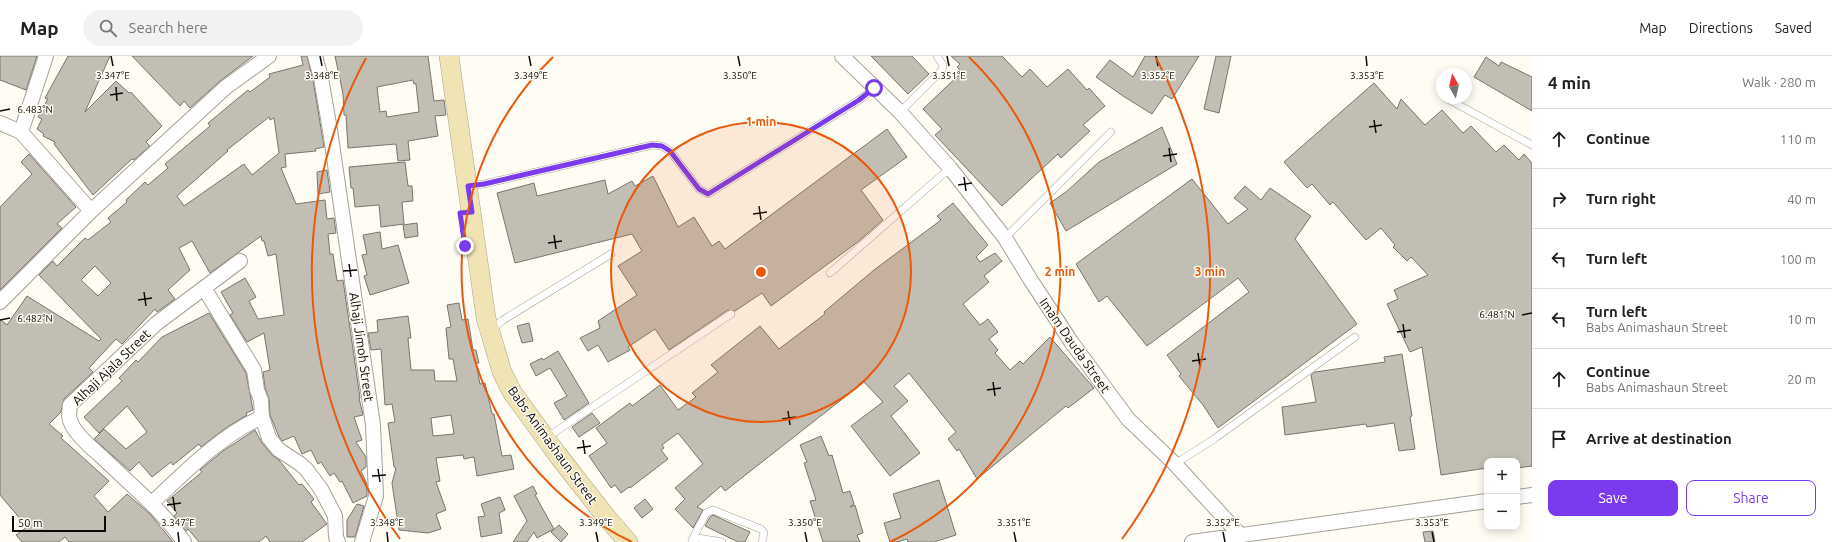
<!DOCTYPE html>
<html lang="en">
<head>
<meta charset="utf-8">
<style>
  :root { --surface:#fff; --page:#f2f2f2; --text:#222; --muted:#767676; --line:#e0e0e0; --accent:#7c3aed }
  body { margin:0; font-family:Ubuntu,sans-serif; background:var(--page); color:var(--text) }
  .controls { position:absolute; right:12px; bottom:12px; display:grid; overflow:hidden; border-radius:8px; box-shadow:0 2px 10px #0003 }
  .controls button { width:36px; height:36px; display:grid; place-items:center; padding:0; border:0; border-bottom:1px solid var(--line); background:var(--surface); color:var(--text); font:20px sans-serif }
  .compass { position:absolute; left:1436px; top:12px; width:36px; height:36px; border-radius:50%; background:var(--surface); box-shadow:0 2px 10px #0003; rotate:352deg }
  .scale { position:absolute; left:12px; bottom:10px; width:94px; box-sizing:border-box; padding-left:4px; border:2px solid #0c0b08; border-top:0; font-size:11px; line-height:14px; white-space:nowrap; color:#0c0b08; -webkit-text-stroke:3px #fefcf3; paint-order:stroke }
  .stop { position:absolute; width:12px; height:12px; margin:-9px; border:3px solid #7c3aed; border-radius:50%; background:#fff }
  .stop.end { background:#7c3aed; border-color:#fff; box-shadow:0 1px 4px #0008 }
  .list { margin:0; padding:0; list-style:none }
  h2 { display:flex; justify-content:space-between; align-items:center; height:52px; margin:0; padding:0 16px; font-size:17px }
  h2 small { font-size:13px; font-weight:400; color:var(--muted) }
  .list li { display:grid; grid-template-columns:26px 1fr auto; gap:12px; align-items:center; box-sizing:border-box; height:60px; padding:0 16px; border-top:1px solid var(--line) }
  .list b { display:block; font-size:15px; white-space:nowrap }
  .list p { margin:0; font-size:13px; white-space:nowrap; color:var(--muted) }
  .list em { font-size:13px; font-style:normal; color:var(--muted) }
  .actions { display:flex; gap:8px; padding:12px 16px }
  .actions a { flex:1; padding:9px 0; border:1px solid var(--accent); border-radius:8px; text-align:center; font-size:14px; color:var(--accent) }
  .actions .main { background:var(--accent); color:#fff }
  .icon { flex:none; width:22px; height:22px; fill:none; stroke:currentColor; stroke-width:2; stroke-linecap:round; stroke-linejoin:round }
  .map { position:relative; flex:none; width:1532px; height:486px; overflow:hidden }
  header { display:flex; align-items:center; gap:24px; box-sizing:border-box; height:56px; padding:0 20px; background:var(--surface); border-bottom:1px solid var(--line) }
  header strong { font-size:19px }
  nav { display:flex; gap:22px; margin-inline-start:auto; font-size:14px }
  .search { width:280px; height:36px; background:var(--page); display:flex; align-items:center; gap:10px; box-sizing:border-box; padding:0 14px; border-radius:22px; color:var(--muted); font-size:15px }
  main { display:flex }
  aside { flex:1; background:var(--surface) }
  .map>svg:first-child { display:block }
  .building { fill:#c2beb4; stroke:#78756c; fill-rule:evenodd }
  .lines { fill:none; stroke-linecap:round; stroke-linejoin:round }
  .lane-casing { stroke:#a6a299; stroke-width:8 }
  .street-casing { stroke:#a6a299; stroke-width:16 }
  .secondary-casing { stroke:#a6a299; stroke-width:20 }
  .lane { stroke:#fff; stroke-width:7 }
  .street { stroke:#fff; stroke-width:14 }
  .secondary { stroke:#f1e4b4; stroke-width:19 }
  .route { stroke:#7c3aed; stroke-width:5 }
  .ticks { fill:none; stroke:#0c0b08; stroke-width:1.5 }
  .ring { fill:none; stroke:#e8590c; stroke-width:2 }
  .labels { text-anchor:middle; stroke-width:3; stroke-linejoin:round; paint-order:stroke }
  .street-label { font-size:13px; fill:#0c0b08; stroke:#fefcf3 }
  .ticks-label { font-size:10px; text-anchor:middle; fill:#0c0b08; stroke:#fefcf3; stroke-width:3; stroke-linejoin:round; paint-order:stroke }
  .centre { fill:#e8590c; stroke:#fefcf3; stroke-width:2 }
  .ring-label { font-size:12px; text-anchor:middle; font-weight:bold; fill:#e8590c; stroke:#fefcf3; stroke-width:3; stroke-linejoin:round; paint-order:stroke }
</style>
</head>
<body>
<header>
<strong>Map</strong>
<div class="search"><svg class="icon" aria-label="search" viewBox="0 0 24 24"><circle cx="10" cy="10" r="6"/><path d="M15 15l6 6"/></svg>Search here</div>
<nav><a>Map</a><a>Directions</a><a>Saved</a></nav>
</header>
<main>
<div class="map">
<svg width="1532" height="486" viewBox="0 0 1532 486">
  <rect width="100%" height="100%" fill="#fefcf3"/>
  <path class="building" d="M 0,0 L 37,0 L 26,34 L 0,24 Z
    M 68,0 L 110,0 L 85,56 L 116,25 L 129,37 L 131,36 L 162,70 L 146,86 L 150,90 L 134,104 L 132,103 L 93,139 L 54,88 L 55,86 L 43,80 L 44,78 L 37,73 L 42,63 L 38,61 L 48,43 L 45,42 Z
    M 132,0 L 253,0 L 220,25 L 190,52 L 184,45 L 180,50 Z
    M 301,0 L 307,0 L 313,24 L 324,91 L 315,93 L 316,95 L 285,98 L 286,111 L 281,112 L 296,148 L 325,144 L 327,163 L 334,162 L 336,177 L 328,178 L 330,198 L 333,198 L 337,225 L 343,224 L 360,342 L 359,342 L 363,359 L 354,361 L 362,384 L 356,386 L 366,401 L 366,411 L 361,415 L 367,428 L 367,440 L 353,447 L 342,425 L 340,426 L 334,417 L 330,420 L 321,406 L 318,408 L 311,394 L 302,398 L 294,380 L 282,385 L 279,381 L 270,359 L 269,343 L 265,332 L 263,316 L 270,314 L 264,277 L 247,286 L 230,259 L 233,257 L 221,236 L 245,222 L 256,241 L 249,245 L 258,263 L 284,259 L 276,198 L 268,200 L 264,185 L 262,185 L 261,180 L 210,217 L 192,185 L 179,192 L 190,214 L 168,234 L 175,243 L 157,256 L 155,253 L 122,288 L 116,283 L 89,312 L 93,316 L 64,343 L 61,356 L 49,368 L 63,380 L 61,382 L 109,425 L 94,440 L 108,456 L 127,438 L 150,458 L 173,486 L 69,486 L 65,481 L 59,486 L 22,486 L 16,479 L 27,471 L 0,439 L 0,263 L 7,269 L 27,240 L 99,285 L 101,283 L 39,219 L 53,205 L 57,210 L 85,182 L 88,184 L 111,166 L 108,162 L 127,146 L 126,144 L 145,126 L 148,129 L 168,112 L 165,108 L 210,70 L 208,67 L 213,63 L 248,34 L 250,36 L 270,21 L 269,18 L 303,9 ZM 269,61 L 270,64 L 274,62 L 279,97 L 252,119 L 244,108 L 184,150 L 177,140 L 228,95 L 227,94 ZM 95,210 L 111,227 L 98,240 L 81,224 Z
    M 335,0 L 428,0 L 434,45 L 444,44 L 446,59 L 435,60 L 438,80 L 408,85 L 410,104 L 398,105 L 396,88 L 348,92 L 346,59 L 344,59 L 343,38 ZM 413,24 L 414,28 L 416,28 L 419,56 L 387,61 L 386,55 L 380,56 L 377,31 Z
    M 871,0 L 912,0 L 929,18 L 908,38 Z
    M 951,0 L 1002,0 L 1022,21 L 1030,13 L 1047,31 L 1068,13 L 1087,34 L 1089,32 L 1105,50 L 1083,69 L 1090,75 L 1061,102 L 1058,98 L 1002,150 L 935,79 L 942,73 L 923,53 L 962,16 L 957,11 L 960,8 Z
    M 1145,0 L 1199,0 L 1172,43 L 1165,39 L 1152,58 L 1123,40 L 1096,21 L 1110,4 L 1133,21 Z
    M 1216,0 L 1231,0 L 1219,57 L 1204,53 Z
    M 1486,1 L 1499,10 L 1501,6 L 1532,21 L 1532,55 L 1474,21 Z
    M 1374,27 L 1397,53 L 1401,43 L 1425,69 L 1442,54 L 1463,77 L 1471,70 L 1496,96 L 1504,89 L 1519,104 L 1524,98 L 1532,107 L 1532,410 L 1517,412 L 1517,405 L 1487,405 L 1487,412 L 1441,419 L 1422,291 L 1410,296 L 1387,248 L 1398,243 L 1394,234 L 1428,219 L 1411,201 L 1407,205 L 1393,191 L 1395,189 L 1381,172 L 1366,184 L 1333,146 L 1330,149 L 1312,128 L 1307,132 L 1284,106 Z
    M 1162,71 L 1177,108 L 1066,175 L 1050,147 L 1066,136 L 1099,106 Z
    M 887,73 L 907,101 L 861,134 L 883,164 L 859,185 L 771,250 L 762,237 L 735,255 L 728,254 L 669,294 L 655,273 L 628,291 L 630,294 L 608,306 L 598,289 L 588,295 L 580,282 L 600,272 L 598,265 L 637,239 L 618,210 L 642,195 L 632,178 L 515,207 L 497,137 L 534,127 L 537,140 L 605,124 L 608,138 L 632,125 L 635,130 L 653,120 L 678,171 L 694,161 L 712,190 L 719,185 L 725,193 Z
    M 29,98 L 76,151 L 57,168 L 62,172 L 0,234 L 0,151 L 32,118 L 21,106 Z
    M 405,106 L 408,130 L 412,130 L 413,145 L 402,146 L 404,168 L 381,171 L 379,149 L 355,151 L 353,132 L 351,132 L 349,111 Z
    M 327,114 L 330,136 L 318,138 L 317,116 Z
    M 1192,123 L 1228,168 L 1248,153 L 1234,142 L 1245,130 L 1261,144 L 1270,132 L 1311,160 L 1295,183 L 1357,268 L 1218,372 L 1203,349 L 1179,320 L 1181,318 L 1167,299 L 1249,236 L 1238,222 L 1147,290 L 1107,240 L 1099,246 L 1076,208 Z
    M 953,147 L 988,189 L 976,201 L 980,206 L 995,197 L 1002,205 L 984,220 L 989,226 L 963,248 L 980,269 L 988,263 L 998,276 L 989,283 L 998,294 L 995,297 L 1010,314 L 1020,305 L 1023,308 L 1050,281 L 1094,332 L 1068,352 L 1066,350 L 977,423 L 959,393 L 957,395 L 948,383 L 956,376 L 909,317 L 894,330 L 908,345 L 891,360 L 920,397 L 890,420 L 851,370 L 883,346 L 864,326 L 725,435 L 721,430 L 697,451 L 703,454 L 693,472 L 675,453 L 685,443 L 675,432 L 703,408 L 678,377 L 662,389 L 664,392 L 661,394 L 668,403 L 630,432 L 629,431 L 621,437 L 615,429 L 611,432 L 589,400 L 607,387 L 596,372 L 630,347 L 632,350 L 660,329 L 678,354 L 696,341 L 692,337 L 718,316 L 711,309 L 760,270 L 779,293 L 825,258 L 824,256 L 874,214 L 941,164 L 937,160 Z
    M 417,167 L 418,180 L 405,182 L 403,169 Z
    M 380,176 L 382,193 L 398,189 L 409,227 L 370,239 L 364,220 L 367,219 L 362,199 L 367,198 L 363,179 Z
    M 459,247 L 462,264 L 468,263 L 473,294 L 476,294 L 479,307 L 476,307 L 480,328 L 485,327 L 492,358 L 494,358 L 502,400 L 511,399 L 514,413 L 477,420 L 474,401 L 464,403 L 463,399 L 436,402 L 440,425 L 436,426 L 446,454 L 436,458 L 441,473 L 428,477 L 399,474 L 392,427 L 396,412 L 394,411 L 388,367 L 395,366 L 392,348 L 385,349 L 381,293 L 371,294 L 368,277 L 378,276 L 377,264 L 408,260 L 411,282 L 408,282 L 411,314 L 434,314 L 435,325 L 457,325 L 453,303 L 449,303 L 446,272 L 451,271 L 447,249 ZM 451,359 L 454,378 L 433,380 L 431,362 Z
    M 209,257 L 246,317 L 253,354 L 246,357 L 247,359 L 227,371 L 201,391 L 199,388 L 173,409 L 171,406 L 152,421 L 139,406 L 130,415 L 94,383 L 104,373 L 126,393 L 147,376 L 127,350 L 99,377 L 84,361 L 122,325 L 119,322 L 136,304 L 138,306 L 162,281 Z
    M 529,267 L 533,285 L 522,287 L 517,270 Z
    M 558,295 L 589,347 L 564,364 L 554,347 L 567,340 L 550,312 L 536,320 L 530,308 L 542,302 L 543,304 Z
    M 1402,298 L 1412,360 L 1410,361 L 1415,393 L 1399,395 L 1394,367 L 1367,371 L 1366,368 L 1285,379 L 1282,351 L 1316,346 L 1311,319 L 1315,316 L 1385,306 L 1384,301 Z
    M 592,357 L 600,367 L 579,381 L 572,371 Z
    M 255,374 L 262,387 L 272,399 L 279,404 L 299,429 L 302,428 L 314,443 L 311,446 L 327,468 L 302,486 L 270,486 L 266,480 L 259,486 L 199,486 L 188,473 L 186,475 L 174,460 L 177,457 L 167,445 L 202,416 L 200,414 L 223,395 Z
    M 821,380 L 829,400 L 832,399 L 843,437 L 850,435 L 854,448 L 850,451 L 855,449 L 863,477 L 857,479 L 860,486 L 823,486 L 810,445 L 816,444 L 804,407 L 807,406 L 800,389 Z
    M 939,424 L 956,479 L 934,486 L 908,486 L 907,483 L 897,486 L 890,486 L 884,467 L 901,462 L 893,438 Z
    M 533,430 L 537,438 L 535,439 L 554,473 L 537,482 L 534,476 L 527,486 L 513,486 L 527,465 L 514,440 Z
    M 500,441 L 505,454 L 499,457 L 502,477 L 481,481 L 478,461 L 485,460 L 481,448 Z
    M 645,443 L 653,453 L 642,462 L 634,452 Z
    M 357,448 L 364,450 L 355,481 L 347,481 L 347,464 Z
    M 713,459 L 750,476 L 745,486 L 738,486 L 705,470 L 710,461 Z
    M 559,469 L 568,478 L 561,486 L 551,476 Z
    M 1433,475 L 1435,486 L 1425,486 L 1423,476 Z"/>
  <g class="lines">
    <g class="lane-casing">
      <path id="lane" d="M 1446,42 L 1532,89
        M 900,56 L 942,14 L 943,9 L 937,0
        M 468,130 L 484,128 L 652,89 L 662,90 L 670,95 L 699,133 L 708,138 L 859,44 L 875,32
        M 1005,182 L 1111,76
        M 830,217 L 950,112
        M 491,274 L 503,264 L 611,198
        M 546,382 L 731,258
        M 1175,408 L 1214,383 L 1355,281
        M 692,484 L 706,457 L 713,454 L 761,473 L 764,477 L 762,486
        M 692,485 L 698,482 L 722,486"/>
    </g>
    <g class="street-casing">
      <path id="street" d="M 315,0 L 321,22 L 330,74 L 373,369 L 376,440 L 362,486
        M 842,0 L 900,56 L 950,112 L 1005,182 L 1030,223 L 1072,287 L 1128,363 L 1175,408 L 1241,480
        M 0,67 L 21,76 L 91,155
        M 21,76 L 46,0
        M 204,232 L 254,314 L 257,334 L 261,344 L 262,361 L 269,382 L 279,394 L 299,407 L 306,413 L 321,433 L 335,460 L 336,481 L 338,486
        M 0,246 L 91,155 L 226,31 L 269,0
        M 1517,441 L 1532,439
        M 152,447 C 185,416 220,380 262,361
        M 184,486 C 162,454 131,429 103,402 C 94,394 77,380 72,369 C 68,362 69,357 70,349 L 157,267 L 240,205
        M 1192,486 L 1487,445"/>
    </g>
    <g class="secondary-casing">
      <path id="secondary" d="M 449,0 L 486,262 L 502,316 L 512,336 L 557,398 L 607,462 L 628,486"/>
    </g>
    <use href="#lane" class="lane"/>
    <use href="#street" class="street"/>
    <use href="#secondary" class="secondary"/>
  </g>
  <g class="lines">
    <path class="route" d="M 465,190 L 460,157 L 472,156 L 468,130 L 484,128 L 652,89 L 662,90 L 670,95 L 699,133 L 708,138 L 859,44 L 874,32"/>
  </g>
  <path class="ticks" d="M 111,0 L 113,10M 320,0 L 322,10M 529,0 L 531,10M 738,0 L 740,10M 947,0 L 949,10M 1156,0 L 1158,10M 1366,0 L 1367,10M 116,31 L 117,45M 110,39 L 123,37M 0,55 L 10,53M 1374,64 L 1376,77M 1369,71 L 1382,69M 1169,92 L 1171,106M 1163,100 L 1177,98M 964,121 L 966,135M 958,129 L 972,127M 759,150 L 761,164M 753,158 L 767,156M 554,179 L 556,193M 548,187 L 562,185M 349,208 L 351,221M 343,215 L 357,214M 144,236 L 146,250M 138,244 L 152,242M 1522,259 L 1532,257M 0,264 L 10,262M 1403,268 L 1405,282M 1397,276 L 1411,274M 1198,297 L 1200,311M 1192,305 L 1206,303M 993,326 L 995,340M 987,334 L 1001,332M 788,355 L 790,369M 782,363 L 796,361M 583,384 L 585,398M 577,392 L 591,390M 378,413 L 380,426M 372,420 L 386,419M 173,441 L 175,455M 167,449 L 181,447M 178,476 L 179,486M 387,476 L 388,486M 596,476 L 598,486M 805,476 L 807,486M 1014,476 L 1016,486M 1223,476 L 1225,486M 1432,476 L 1434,486"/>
  <circle cx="761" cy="216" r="150" fill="#e8590c" fill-opacity=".12"/>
  <g class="ring">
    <circle cx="761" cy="216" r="150"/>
    <path d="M632 486A299 299 0 0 1 553 1M969 1A299 299 0 0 1 890 486"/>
    <path d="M400 483A449 449 0 0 1 366 2M1156 2A449 449 0 0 1 1122 483"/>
  </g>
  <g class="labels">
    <g class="street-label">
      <text transform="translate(1075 289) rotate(55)" y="5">Imam Dauda Street</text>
      <text transform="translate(362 291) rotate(82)" y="5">Alhaji Jimoh Street</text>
      <text transform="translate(111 311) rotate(-44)" y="5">Alhaji Ajala Street</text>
      <text transform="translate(553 389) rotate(54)" y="5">Babs Animashaun Street</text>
    </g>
  </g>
  <g class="ticks-label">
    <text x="113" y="23">3.347°E</text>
    <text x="322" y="23">3.348°E</text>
    <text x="531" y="23">3.349°E</text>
    <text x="740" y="23">3.350°E</text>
    <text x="949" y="23">3.351°E</text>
    <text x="1158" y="23">3.352°E</text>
    <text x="1367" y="23">3.353°E</text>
    <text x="35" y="57">6.483°N</text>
    <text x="1497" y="262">6.481°N</text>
    <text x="35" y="266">6.482°N</text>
    <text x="178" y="470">3.347°E</text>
    <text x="387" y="470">3.348°E</text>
    <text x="596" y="470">3.349°E</text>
    <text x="805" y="470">3.350°E</text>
    <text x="1014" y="470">3.351°E</text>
    <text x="1223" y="470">3.352°E</text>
    <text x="1432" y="470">3.353°E</text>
  </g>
  <circle cx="761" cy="216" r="6" class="centre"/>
  <g class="ring-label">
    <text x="761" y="70">1 min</text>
    <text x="1060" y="220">2 min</text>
    <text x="1210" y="220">3 min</text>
  </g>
</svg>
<div class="controls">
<button>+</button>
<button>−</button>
</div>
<svg class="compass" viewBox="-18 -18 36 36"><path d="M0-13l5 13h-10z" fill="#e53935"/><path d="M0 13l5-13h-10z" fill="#767676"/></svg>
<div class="scale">50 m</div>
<div class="stop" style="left:874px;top:32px"></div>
<div class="stop end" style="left:465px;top:190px"></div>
</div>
<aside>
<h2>4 min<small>Walk · 280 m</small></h2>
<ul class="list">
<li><svg class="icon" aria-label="ahead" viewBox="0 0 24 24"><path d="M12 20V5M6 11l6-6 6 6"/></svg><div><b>Continue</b></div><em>110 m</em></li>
<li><svg class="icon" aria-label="right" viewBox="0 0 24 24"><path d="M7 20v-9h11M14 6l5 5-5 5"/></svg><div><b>Turn right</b></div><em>40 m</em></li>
<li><svg class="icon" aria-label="left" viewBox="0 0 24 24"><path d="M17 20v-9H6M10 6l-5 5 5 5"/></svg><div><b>Turn left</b></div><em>100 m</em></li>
<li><svg class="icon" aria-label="left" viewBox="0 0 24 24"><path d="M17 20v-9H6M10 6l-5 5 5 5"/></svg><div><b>Turn left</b><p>Babs Animashaun Street</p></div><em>10 m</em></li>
<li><svg class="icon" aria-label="ahead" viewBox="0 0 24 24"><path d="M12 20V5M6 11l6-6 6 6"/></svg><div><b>Continue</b><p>Babs Animashaun Street</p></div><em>20 m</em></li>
<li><svg class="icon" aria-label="arrive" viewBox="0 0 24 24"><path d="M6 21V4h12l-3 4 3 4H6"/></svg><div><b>Arrive at destination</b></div></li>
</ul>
<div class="actions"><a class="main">Save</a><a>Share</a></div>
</aside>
</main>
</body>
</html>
